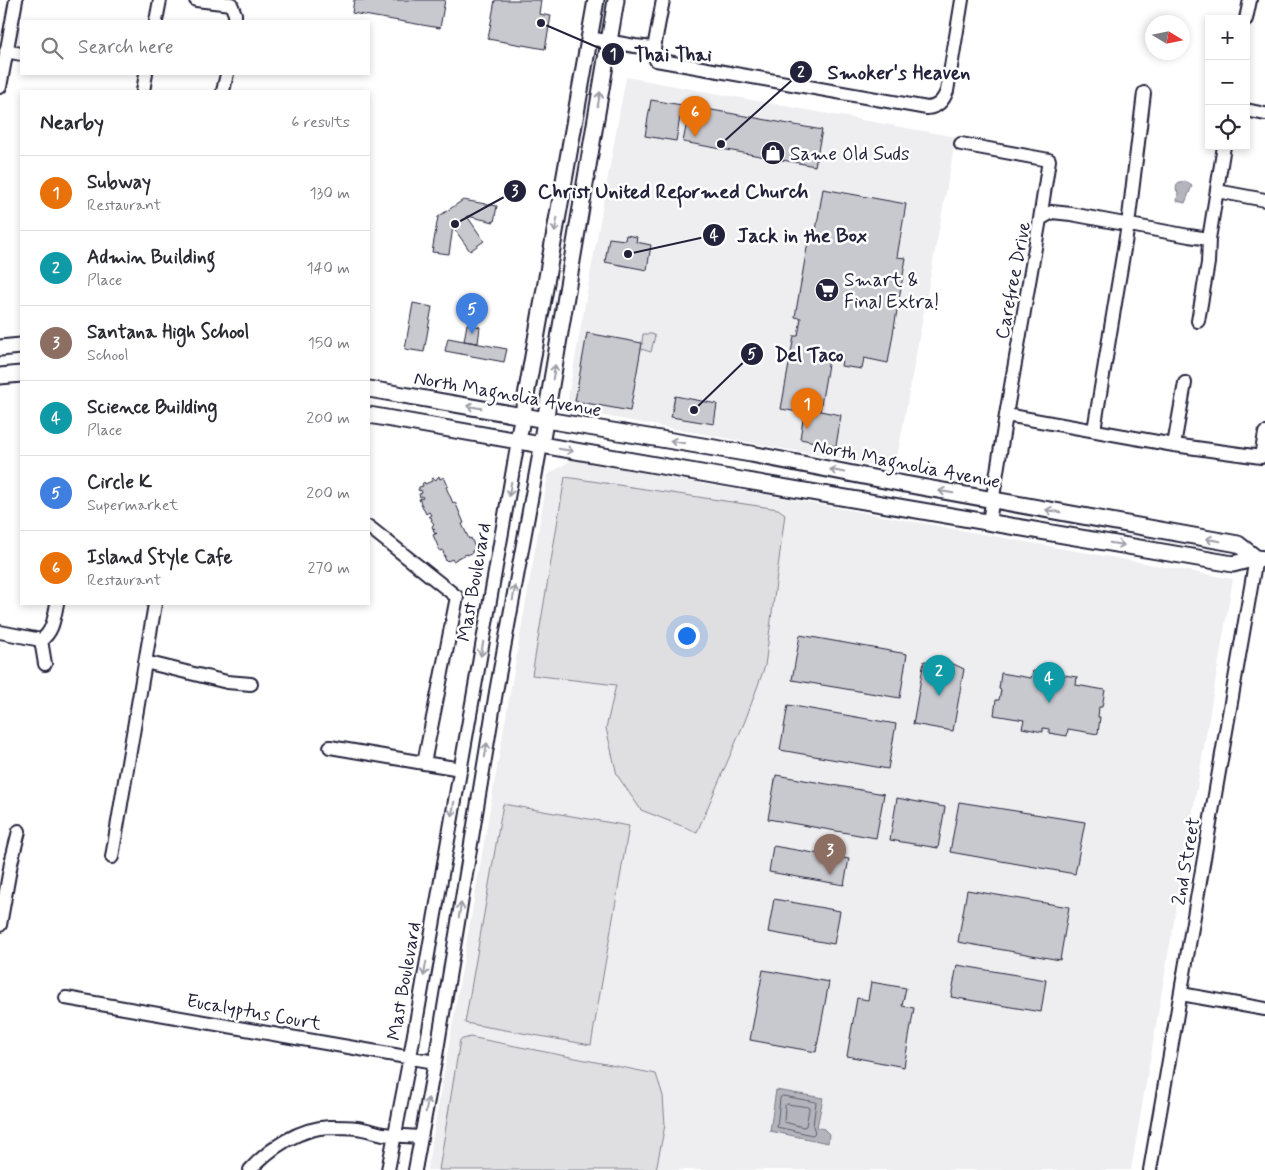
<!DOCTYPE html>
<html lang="en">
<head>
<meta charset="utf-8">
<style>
  :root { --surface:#fff; --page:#f2f2f3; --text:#2b2b33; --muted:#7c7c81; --line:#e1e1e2; --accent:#2563eb }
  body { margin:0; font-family:Mynerve,sans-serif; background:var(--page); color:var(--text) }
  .controls { position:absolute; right:15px; top:15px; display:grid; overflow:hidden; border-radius:0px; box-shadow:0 2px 8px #0003 }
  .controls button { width:45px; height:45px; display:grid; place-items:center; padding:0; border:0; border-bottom:1px solid var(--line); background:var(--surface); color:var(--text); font:25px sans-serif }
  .compass { position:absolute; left:1145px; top:15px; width:45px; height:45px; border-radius:50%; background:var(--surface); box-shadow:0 2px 8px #0003; rotate:100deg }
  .you { position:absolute; left:686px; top:635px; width:18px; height:18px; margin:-12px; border:4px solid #fff; border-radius:50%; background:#1a73e8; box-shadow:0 0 0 8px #1a73e833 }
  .badge { display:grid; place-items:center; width:32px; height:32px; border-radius:50%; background:var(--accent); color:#fff; font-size:16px; font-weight:700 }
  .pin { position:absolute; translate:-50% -41px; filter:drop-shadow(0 1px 2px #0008) }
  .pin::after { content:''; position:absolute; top:26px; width:18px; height:15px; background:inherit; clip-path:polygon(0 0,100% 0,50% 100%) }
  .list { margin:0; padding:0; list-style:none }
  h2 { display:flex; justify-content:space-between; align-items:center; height:65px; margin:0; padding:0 20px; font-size:21px }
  h2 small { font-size:16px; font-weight:400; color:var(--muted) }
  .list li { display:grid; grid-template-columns:32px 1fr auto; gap:15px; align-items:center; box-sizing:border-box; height:75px; padding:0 20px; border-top:1px solid var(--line) }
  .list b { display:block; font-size:19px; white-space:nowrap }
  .list p { margin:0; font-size:16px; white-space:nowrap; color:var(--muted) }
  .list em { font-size:16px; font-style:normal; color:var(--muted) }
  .icon { flex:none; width:28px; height:28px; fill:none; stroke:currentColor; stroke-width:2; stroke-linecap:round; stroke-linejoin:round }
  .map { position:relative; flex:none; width:1265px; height:1170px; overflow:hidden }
  .search { position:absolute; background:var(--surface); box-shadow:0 2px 8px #0003; left:20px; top:20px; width:350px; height:55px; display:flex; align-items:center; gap:12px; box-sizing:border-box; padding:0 18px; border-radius:0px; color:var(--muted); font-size:19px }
  .panel { position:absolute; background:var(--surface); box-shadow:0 2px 8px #0003; left:20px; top:90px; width:350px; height:515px; border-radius:0px }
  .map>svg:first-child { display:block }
  .built { fill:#eeeef1 }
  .green { fill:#dfdfe2; stroke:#80808e }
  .water { fill:#b4b4bc; stroke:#7a7a88 }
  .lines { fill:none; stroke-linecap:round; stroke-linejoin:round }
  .shore { stroke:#5c5c6f; stroke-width:1 }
  .building { fill:#c8c8cf; stroke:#22223b }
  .minor-casing { stroke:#22223b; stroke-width:16 }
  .major-casing { stroke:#22223b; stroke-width:19 }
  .minor { stroke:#fff; stroke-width:12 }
  .major { stroke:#fff; stroke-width:15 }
  .oneway { stroke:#9c9ca7 }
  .labels { text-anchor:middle; stroke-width:5; stroke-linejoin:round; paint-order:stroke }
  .poi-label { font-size:19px; fill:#22223b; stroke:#fff; text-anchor:start }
  .street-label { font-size:19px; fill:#22223b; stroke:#fff }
  .leader { fill:none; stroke:#22223b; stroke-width:2 }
  .callout-dot { fill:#22223b; stroke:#fff; stroke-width:2 }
  .mark-label { font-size:15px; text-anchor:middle; font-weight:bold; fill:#fff }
  .callout-label { font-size:20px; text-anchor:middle; font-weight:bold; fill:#22223b; stroke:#fff; stroke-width:5; stroke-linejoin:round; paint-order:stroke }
</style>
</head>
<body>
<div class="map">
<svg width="1265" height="1170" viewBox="0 0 1265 1170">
  <rect width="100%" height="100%" fill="#fff"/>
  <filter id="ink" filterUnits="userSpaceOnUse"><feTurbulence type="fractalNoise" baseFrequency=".02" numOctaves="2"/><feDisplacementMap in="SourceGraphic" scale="10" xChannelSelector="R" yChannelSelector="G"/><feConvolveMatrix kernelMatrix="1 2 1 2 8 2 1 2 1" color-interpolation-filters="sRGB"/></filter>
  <g filter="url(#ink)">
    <path class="built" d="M 626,77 L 956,137 L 895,469 L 566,409 Z
      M 571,460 L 1233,579 L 1131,1170 L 427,1170 L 548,475 Z"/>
    <path class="green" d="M 643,334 L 652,334 L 655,336 L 651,352 L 641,349 Z
      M 565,477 L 778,509 L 785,514 L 765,666 L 745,721 L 697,832 L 641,810 L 617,775 L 606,728 L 616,685 L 532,675 Z
      M 503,804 L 629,826 L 591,1045 L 465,1023 Z
      M 470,1037 L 656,1074 L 663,1096 L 665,1125 L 656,1170 L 439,1170 L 460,1040 Z"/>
    <path class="water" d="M 1185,181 L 1192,186 L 1185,203 L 1177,201 L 1178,192 L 1176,190 L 1177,184 Z
      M 776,1090 L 823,1098 L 817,1127 L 824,1129 L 829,1134 L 828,1143 L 770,1131 Z"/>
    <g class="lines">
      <path class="shore" d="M 783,1096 L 816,1102 L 813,1126 L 815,1132 L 814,1134 L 812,1135 L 777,1127 L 780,1098 Z
        M 787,1104 L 809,1107 L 809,1109 L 806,1126 L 803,1127 L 784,1122 L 785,1106 Z"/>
    </g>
    <path class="building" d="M 354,0 L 445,0 L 440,28 L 352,13 Z
      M 495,0 L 541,0 L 539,14 L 551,16 L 545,49 L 488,39 Z
      M 651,100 L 682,105 L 676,141 L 645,136 Z
      M 690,106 L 822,130 L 815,166 L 683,142 Z
      M 823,189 L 906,204 L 897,257 L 906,258 L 888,363 L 864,358 L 862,369 L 841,366 L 843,355 L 830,353 L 820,411 L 841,415 L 836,446 L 800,439 L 804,413 L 781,409 L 794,336 L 798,336 L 801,318 L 795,317 L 808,242 L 814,242 Z
      M 463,200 L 497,206 L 494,222 L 467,216 L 484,241 L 470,251 L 453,227 L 449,254 L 432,252 L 438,217 Z
      M 626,235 L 637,237 L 636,242 L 651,245 L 647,270 L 605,262 L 609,238 L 625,240 Z
      M 413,303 L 432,307 L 424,352 L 405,349 Z
      M 467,324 L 480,327 L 478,343 L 464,341 Z
      M 587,333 L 642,343 L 630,411 L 575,401 Z
      M 448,338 L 507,349 L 504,362 L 445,351 Z
      M 675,396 L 717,404 L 714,424 L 671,417 Z
      M 439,476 L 440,479 L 444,477 L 448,486 L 446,487 L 453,503 L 455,502 L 464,523 L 462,524 L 469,539 L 471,538 L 476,550 L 472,551 L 472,553 L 467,555 L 467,554 L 457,558 L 457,559 L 453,561 L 452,559 L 448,561 L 447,560 L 446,561 L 444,556 L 446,556 L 444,555 L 443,551 L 443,550 L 440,551 L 433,535 L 437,533 L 435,534 L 433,530 L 435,528 L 433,529 L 432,526 L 434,524 L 431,520 L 432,520 L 431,517 L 429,517 L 429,516 L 431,515 L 429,512 L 426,514 L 419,499 L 423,498 L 422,496 L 420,497 L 419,494 L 422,493 L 421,490 L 419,491 L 418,489 L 419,489 L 419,487 L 423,486 L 422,484 L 424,482 L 425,484 L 432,481 L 431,479 L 434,478 L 434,480 L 437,479 L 437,478 Z
      M 800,635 L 907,654 L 900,698 L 792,680 Z
      M 937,660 L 947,661 L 964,669 L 953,731 L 913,724 L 924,661 L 933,662 Z
      M 1033,671 L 1052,674 L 1051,677 L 1056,678 L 1057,674 L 1077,677 L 1076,685 L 1105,690 L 1102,707 L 1099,707 L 1098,717 L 1100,717 L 1098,734 L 1068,729 L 1067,736 L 1049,733 L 1049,729 L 1043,728 L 1043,732 L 1022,728 L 1024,720 L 994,715 L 996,700 L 999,700 L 1001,690 L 999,689 L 1001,673 L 1031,678 Z
      M 788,705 L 896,724 L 888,769 L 780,750 Z
      M 776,775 L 884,794 L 876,838 L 768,819 Z
      M 897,798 L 945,807 L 938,848 L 890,840 Z
      M 959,802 L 1085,822 L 1075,874 L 950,852 Z
      M 773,846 L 849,859 L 844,885 L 769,872 Z
      M 967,890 L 1069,907 L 1060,960 L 958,942 Z
      M 774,899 L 840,911 L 834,944 L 768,932 Z
      M 957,965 L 1046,980 L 1041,1012 L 951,997 Z
      M 763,970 L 829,982 L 816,1052 L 750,1040 Z
      M 871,982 L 906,988 L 902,1006 L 914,1008 L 904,1067 L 847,1056 L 857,998 L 868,1000 Z"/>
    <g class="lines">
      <g class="minor-casing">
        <path id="minor" d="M 196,0 L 231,4 L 235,14 L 235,21
          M 1246,19 L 1250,0
          M 156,21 L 160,0
          M 589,38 L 635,46 L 654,48 L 656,60 L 927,108 C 938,107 943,101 947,91 L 962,0
          M 654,48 L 663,0
          M 6,51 L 21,54
          M 0,87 L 16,0
          M 143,91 L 146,74
          M 223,91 L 227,74
          M 1246,110 L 1265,114
          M 961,144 L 1049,160 L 1040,219
          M 1217,191 L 1265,200
          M 1198,321 L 1208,263 L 1209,239
          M 1006,415 L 1174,445 L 1261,457 L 1265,433
          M 1094,430 L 1128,225 L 1144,93
          M 1174,445 L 1185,383
          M 989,522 L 1006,415 L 1040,219 L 1052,212 L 1071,214 L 1189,236 L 1209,239 L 1224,146
          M 0,632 L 41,640
          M 41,640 C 53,632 54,618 57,604
          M 41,640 L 45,664
          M 145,662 L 227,682 L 251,684
          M 330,747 L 424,763 L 457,597 L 369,527
          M 424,763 L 461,769
          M 112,857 L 155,604
          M 0,925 L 11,863 L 19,831
          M 1181,994 L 1265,1009
          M 66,998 L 435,1062
          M 250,1170 C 270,1148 299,1128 330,1127 C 338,1127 348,1127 357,1128 C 365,1129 374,1132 383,1134 C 396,1136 409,1136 421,1137
          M 388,1170 L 410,1057 L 518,441
          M 415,1170 L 435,1062 L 496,692 L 541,445
          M 1150,1170 L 1256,558"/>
      </g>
      <g class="major-casing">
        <path id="major" d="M 0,348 L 21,346
          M 0,376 L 21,374
          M 369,389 L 546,420 L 751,454 L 899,483 L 1238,544 L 1256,558
          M 369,415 L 747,481 L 1233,564 L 1256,558 L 1265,559
          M 518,441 L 596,0
          M 541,445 L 616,0"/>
      </g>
      <use href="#minor" class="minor"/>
      <use href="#major" class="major"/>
    </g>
    <defs><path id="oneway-shaft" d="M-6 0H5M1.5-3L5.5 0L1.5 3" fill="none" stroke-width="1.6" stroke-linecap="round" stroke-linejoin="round" transform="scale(1.25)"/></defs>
    <g class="oneway">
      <use href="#oneway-shaft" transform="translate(599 99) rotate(-80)"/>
      <use href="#oneway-shaft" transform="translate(556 225) rotate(100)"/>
      <use href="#oneway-shaft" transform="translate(554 372) rotate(-80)"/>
      <use href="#oneway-shaft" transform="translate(474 407) rotate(-170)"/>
      <use href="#oneway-shaft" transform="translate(677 442) rotate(-171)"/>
      <use href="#oneway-shaft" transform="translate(566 450) rotate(10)"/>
      <use href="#oneway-shaft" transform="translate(837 471) rotate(-169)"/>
      <use href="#oneway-shaft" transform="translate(510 489) rotate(100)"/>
      <use href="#oneway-shaft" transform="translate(946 492) rotate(-170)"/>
      <use href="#oneway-shaft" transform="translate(1053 511) rotate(-170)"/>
      <use href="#oneway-shaft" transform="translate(1213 540) rotate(-170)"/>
      <use href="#oneway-shaft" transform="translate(1117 544) rotate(10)"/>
      <use href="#oneway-shaft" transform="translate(514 593) rotate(-80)"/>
      <use href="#oneway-shaft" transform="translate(482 649) rotate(100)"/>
      <use href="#oneway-shaft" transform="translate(486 750) rotate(-81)"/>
      <use href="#oneway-shaft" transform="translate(453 809) rotate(100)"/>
      <use href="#oneway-shaft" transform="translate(460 910) rotate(-81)"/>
      <use href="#oneway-shaft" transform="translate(425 969) rotate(100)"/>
      <use href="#oneway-shaft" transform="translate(427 1105) rotate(-80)"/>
    </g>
  </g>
  <defs>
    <g id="shop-disc" transform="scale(1.25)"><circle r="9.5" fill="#22223b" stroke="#fff"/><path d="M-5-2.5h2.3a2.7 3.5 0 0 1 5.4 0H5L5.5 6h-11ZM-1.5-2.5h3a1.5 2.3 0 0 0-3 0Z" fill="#fff"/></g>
    <g id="supermarket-disc" transform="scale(1.25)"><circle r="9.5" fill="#22223b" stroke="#fff"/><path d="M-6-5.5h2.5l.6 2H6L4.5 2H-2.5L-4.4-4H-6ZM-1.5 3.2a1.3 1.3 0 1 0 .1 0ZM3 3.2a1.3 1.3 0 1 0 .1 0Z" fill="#fff"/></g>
  </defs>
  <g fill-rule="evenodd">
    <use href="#shop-disc" x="773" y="153"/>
    <use href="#supermarket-disc" x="827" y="290"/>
  </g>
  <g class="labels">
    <g class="poi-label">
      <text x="790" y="160">Same Old Suds</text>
      <text x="844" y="286">Smart &amp;<tspan x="844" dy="22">Final Extra!</tspan></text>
    </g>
    <g class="street-label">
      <text transform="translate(1012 280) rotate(-79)" y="7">Carefree Drive</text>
      <text transform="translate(508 393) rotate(10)" y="7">North Magnolia Avenue</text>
      <text transform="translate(907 463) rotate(11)" y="7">North Magnolia Avenue</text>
      <text transform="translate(473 582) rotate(-80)" y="7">Mast Boulevard</text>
      <text transform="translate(1185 861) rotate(-80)" y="7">2nd Street</text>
      <text transform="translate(403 981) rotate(-80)" y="7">Mast Boulevard</text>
      <text transform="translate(254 1011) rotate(10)" y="7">Eucalyptus Court</text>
    </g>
  </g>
  <path class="leader" d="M541 23L613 54M721 144L801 72M455 224L515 191M628 254L714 235M694 410L752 354"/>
  <g class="callout-dot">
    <circle cx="541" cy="23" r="5"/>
    <circle cx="721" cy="144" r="5"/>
    <circle cx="455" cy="224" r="5"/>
    <circle cx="628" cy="254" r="5"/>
    <circle cx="694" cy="410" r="5"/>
    <circle cx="613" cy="54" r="12"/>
    <circle cx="801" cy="72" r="12"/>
    <circle cx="515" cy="191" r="12"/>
    <circle cx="714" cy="235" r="12"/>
    <circle cx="752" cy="354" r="12"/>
  </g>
  <g class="mark-label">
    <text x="613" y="59">1</text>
    <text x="801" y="77">2</text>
    <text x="515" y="196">3</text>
    <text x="714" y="240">4</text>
    <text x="752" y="359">5</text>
  </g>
  <g class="callout-label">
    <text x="673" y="61">Thai Thai</text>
    <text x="899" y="79">Smoker's Heaven</text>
    <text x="673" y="198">Christ United Reformed Church</text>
    <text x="802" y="242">Jack in the Box</text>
    <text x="809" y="361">Del Taco</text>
  </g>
</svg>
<div class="controls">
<button>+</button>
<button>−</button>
<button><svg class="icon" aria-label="locate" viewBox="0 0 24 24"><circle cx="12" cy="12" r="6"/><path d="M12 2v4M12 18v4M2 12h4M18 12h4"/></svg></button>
</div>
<svg class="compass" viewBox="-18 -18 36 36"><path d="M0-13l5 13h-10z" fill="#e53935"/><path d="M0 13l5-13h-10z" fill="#7c7c81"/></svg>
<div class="you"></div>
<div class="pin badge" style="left:807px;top:429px;background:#e8710a">1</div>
<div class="pin badge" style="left:939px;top:696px;background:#0f9aa8">2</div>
<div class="pin badge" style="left:830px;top:875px;background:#8d6e63">3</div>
<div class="pin badge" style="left:1049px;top:703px;background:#0f9aa8">4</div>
<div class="pin badge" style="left:472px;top:334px;background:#3f7fe0">5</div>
<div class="pin badge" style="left:695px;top:137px;background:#e8710a">6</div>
<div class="search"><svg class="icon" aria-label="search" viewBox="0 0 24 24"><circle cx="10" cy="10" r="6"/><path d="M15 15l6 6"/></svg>Search here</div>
<section class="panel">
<h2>Nearby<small>6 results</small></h2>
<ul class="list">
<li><span class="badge" style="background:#e8710a">1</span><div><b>Subway</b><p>Restaurant</p></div><em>130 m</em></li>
<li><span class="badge" style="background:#0f9aa8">2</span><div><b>Admin Building</b><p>Place</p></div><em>140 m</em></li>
<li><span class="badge" style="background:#8d6e63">3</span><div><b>Santana High School</b><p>School</p></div><em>150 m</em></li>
<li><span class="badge" style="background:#0f9aa8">4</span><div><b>Science Building</b><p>Place</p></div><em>200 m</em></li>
<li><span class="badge" style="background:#3f7fe0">5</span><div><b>Circle K</b><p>Supermarket</p></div><em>200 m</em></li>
<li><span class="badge" style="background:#e8710a">6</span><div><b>Island Style Cafe</b><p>Restaurant</p></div><em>270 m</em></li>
</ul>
</section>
</div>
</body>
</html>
